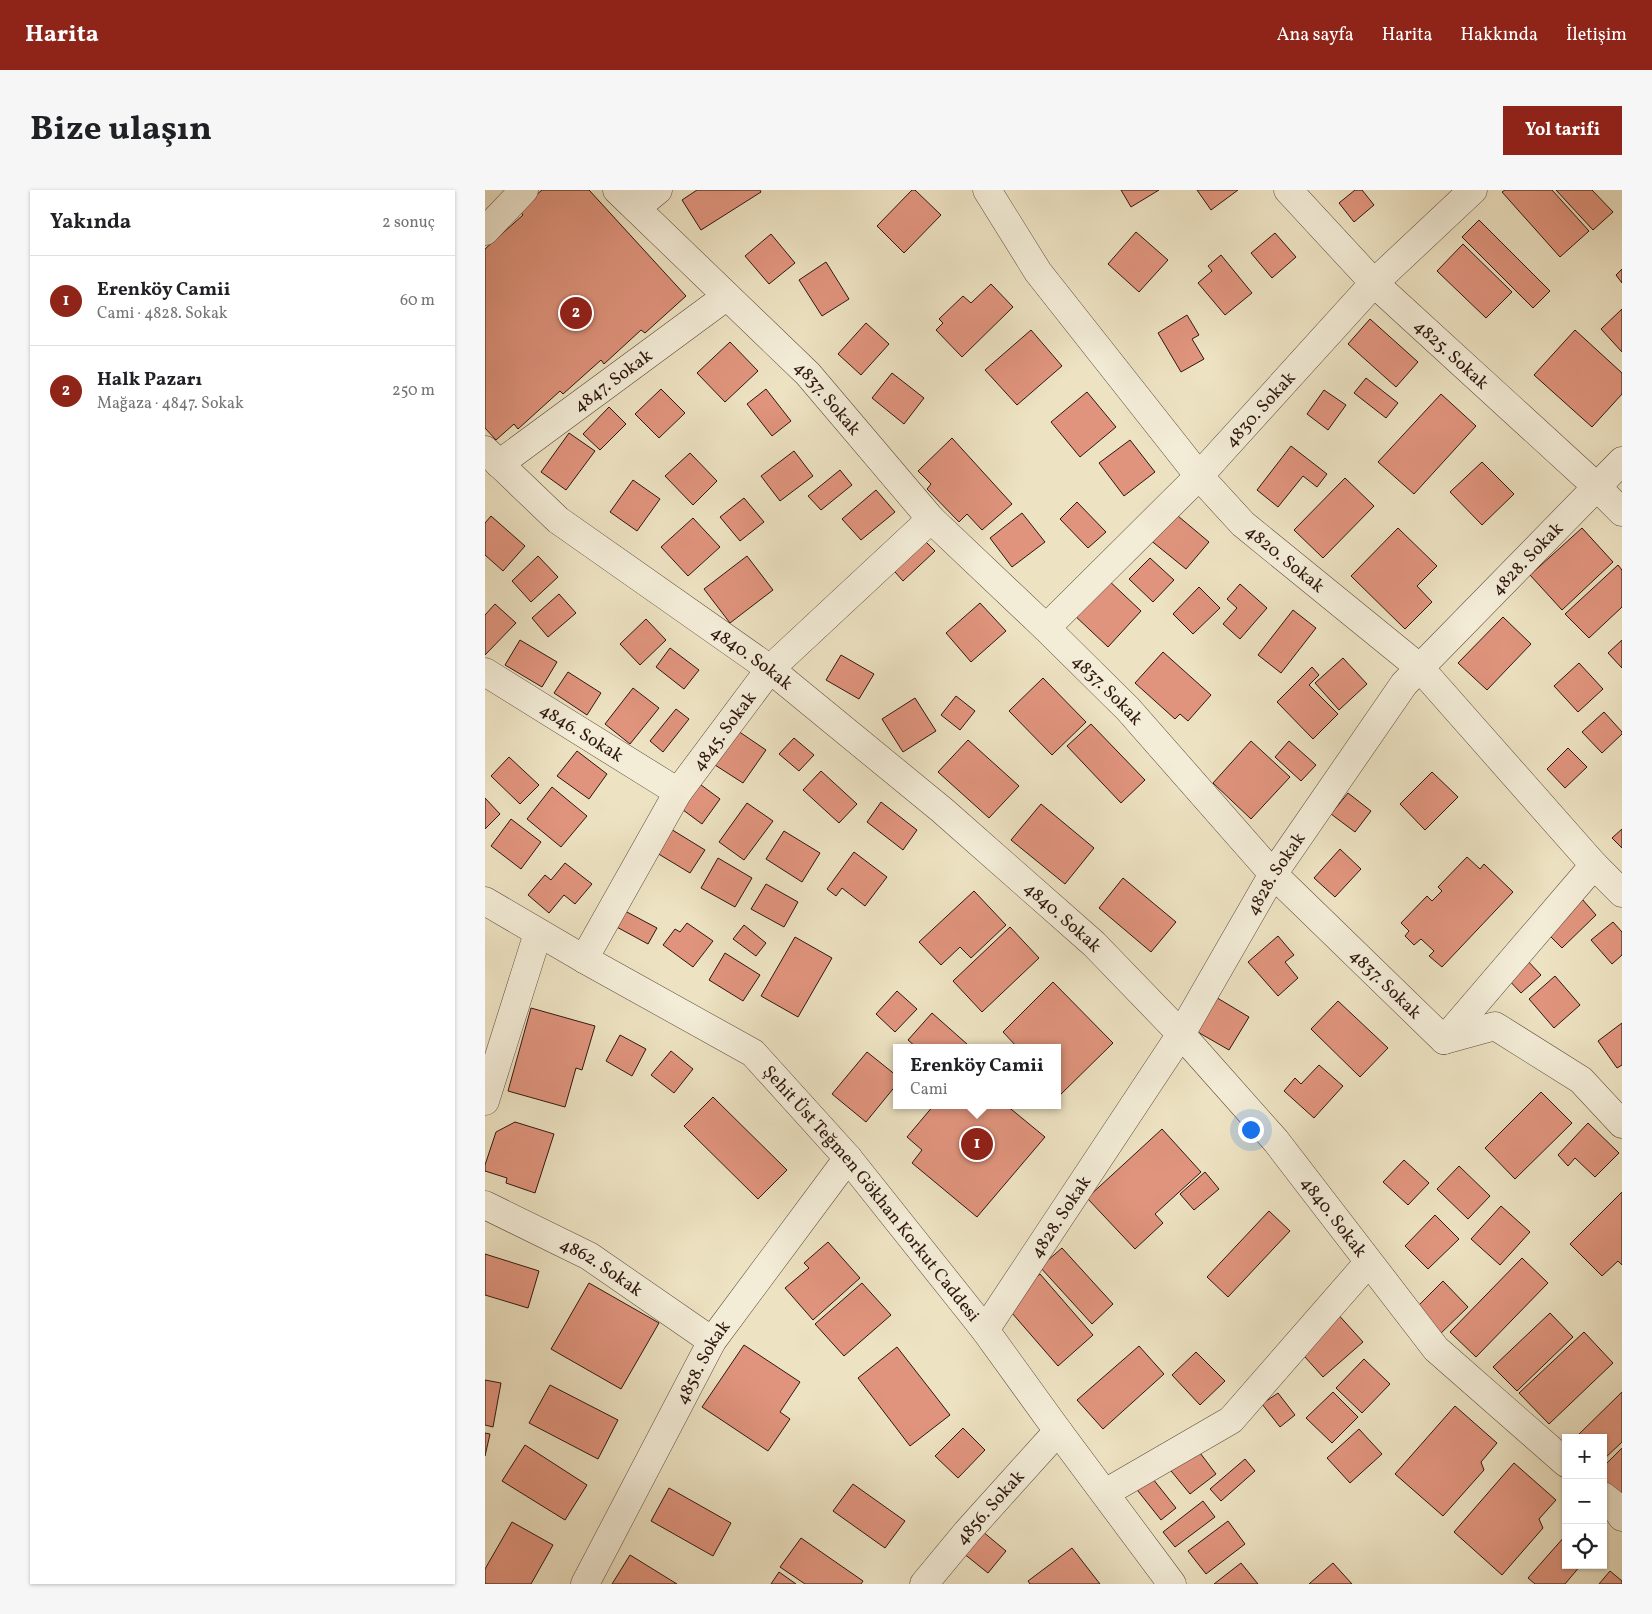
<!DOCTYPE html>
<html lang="tr">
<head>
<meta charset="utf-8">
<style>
  :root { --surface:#fff; --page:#f6f6f6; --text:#202124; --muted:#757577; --line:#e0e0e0; --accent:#8f2418 }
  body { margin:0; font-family:Vollkorn,serif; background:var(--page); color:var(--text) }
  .controls { position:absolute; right:15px; bottom:15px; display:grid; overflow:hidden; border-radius:0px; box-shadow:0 1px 4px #0004 }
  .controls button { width:45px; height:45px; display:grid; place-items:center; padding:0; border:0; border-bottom:1px solid var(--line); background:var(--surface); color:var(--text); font:25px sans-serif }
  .you { position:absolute; left:765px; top:939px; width:18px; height:18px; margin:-12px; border:4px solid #fff; border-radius:50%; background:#1a73e8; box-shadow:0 0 0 8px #1a73e833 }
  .badge { display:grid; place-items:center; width:32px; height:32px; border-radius:50%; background:var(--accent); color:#fff; font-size:16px; font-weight:700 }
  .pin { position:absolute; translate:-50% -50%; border:2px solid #fff; box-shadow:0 1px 5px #0006 }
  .popup { position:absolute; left:408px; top:854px; width:168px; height:65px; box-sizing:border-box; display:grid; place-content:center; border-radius:0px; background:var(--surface); filter:drop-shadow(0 1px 4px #0005); font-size:16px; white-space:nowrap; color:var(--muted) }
  .popup b { font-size:19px; color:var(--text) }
  .popup::after { content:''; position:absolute; left:50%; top:100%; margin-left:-10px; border:10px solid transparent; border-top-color:var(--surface) }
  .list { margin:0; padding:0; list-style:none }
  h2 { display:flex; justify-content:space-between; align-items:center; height:65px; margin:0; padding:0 20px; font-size:21px }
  h2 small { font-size:16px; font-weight:400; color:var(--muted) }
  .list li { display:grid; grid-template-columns:32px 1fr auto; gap:15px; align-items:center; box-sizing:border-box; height:90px; padding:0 20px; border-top:1px solid var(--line) }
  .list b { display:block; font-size:19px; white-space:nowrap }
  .list p { margin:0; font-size:16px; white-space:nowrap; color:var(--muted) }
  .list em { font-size:16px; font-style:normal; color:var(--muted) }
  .icon { flex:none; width:28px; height:28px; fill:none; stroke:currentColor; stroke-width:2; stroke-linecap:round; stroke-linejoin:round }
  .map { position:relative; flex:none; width:1137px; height:1394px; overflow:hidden; border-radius:0px }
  header { display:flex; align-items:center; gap:30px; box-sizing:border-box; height:70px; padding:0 25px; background:var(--accent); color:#fff }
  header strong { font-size:24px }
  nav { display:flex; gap:28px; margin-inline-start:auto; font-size:18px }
  .intro { display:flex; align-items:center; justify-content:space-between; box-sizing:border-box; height:120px; padding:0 30px }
  h1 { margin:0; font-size:35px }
  .button { padding:12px 22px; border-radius:0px; background:var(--accent); color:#fff; font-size:18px; font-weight:700 }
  main { display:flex; gap:30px; padding:0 30px }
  aside { flex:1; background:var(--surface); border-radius:0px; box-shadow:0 1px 4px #0004 }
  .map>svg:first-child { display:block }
  .building { fill:#e0947d; stroke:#2f170f }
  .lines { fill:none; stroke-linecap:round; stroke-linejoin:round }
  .minor-casing { stroke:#5e4a3c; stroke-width:29 }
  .minor { stroke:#f3ecd7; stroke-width:28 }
  .labels { text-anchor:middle; stroke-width:4.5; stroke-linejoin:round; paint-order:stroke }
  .street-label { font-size:18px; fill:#2f170f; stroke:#f3ecd7 }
</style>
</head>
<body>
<header>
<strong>Harita</strong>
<nav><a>Ana sayfa</a><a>Harita</a><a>Hakkında</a><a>İletişim</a></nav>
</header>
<div class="intro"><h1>Bize ulaşın</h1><a class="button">Yol tarifi</a></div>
<main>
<aside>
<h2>Yakında<small>2 sonuç</small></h2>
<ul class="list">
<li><span class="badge">1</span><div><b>Erenköy Camii</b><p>Cami · 4828. Sokak</p></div><em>60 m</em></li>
<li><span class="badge">2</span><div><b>Halk Pazarı</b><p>Mağaza · 4847. Sokak</p></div><em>250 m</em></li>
</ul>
</aside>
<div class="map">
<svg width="1137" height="1394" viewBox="0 0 1137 1394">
  <rect width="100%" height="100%" fill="#ede2c2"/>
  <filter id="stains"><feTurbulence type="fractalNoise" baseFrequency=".004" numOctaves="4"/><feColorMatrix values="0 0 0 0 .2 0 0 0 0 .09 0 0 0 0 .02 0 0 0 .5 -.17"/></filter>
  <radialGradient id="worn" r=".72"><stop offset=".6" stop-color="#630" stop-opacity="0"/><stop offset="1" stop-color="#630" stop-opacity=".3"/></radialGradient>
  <path class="building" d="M 57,0 L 104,0 L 201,106 L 160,143 L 156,140 L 119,174 L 116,170 L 78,204 L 75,201 L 33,239 L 29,234 L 11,250 L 0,238 L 0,59 L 38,25 L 34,20 Z
    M 212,0 L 275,0 L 276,2 L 216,40 L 197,10 Z
    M 427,0 L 430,0 L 456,25 L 419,63 L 392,36 Z
    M 636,0 L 674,0 L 646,17 Z
    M 712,0 L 753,0 L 726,20 Z
    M 870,0 L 877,0 L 889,15 L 869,32 L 854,13 Z
    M 1020,0 L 1067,0 L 1104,41 L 1075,67 L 1017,2 Z
    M 1071,0 L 1107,0 L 1128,22 L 1108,40 Z
    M 994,30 L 1065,101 L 1048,118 L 977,47 Z
    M 651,42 L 683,70 L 654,102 L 623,74 Z
    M 790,43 L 811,67 L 787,88 L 766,63 Z
    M 286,44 L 310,73 L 284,94 L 260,66 Z
    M 978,54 L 1027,102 L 1001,128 L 952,81 Z
    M 736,65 L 767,103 L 740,125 L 713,93 L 727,81 L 723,76 Z
    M 341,72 L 364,109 L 337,126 L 314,90 Z
    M 1137,79 L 1137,93 L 1131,85 Z
    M 506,94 L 528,117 L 477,167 L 451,140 L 458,133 L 454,129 L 478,106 L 486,113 Z
    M 1137,119 L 1137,162 L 1116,139 Z
    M 702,125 L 714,145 L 707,149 L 719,169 L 696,182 L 673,143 Z
    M 885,129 L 933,172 L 911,197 L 863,154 Z
    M 381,133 L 404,154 L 376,185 L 353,164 Z
    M 546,140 L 577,176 L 532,215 L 500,180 Z
    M 1090,140 L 1137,183 L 1137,204 L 1107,237 L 1049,185 Z
    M 245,152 L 273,181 L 240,212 L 212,183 Z
    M 407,183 L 439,208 L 419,234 L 387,208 Z
    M 881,188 L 913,213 L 901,228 L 869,203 Z
    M 176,199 L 200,223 L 174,248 L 150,224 Z
    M 281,199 L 306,231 L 287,246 L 262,214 Z
    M 839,200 L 861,215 L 843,240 L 822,224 Z
    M 602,202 L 631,237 L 595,267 L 566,232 Z
    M 956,204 L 991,236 L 929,304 L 893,272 Z
    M 124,217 L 141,234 L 115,260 L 98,244 Z
    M 84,243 L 110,261 L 81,300 L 56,282 Z
    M 467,248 L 527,314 L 497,340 L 482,324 L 474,332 L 442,299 L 446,294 L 433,281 Z
    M 645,250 L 670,282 L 639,306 L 614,273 Z
    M 806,256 L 842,284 L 832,297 L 818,286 L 793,317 L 772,300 Z
    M 309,261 L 328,286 L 295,311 L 276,286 Z
    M 205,263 L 232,291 L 208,315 L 180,286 Z
    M 997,272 L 1029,304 L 997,335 L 965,302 Z
    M 355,280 L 367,295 L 336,320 L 323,306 Z
    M 860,288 L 889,316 L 838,368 L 809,340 Z
    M 148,290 L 175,309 L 152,341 L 125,322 Z
    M 391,300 L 410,322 L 376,350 L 357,329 Z
    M 259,308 L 279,332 L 255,351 L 235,327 Z
    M 592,312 L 621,342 L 603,358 L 575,329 Z
    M 687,321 L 724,352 L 701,379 L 664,349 Z
    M 537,323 L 560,352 L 527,377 L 505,348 Z
    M 6,326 L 40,356 L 18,381 L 0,365 L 0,333 Z
    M 208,328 L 235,357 L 203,386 L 176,357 Z
    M 913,338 L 952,376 L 932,396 L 947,412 L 920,439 L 866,386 Z
    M 1097,338 L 1128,372 L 1077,420 L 1045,385 Z
    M 433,344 L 450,361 L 418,391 L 402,373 Z
    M 53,366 L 73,387 L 46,412 L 27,391 Z
    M 262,366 L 288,400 L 245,433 L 219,399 Z
    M 665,368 L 689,390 L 668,412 L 644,389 Z
    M 1133,375 L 1137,380 L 1137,417 L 1104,448 L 1080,424 Z
    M 620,387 L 656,421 L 623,457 L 587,423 Z
    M 755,394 L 782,418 L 755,449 L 738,434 L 752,418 L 742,409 Z
    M 714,397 L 735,418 L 708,444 L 688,424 Z
    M 74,404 L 91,423 L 63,447 L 47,428 Z
    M 495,413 L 521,441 L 486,472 L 461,443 Z
    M 10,414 L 31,433 L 0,465 L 0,425 Z
    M 808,420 L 831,438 L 796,483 L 773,465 Z
    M 1018,427 L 1046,454 L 1002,500 L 973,473 Z
    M 161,429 L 181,450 L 155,475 L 135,454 Z
    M 35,450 L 72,472 L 57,497 L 20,475 Z
    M 1137,450 L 1137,478 L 1123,463 Z
    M 185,458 L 214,480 L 199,499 L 171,477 Z
    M 678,462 L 726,505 L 703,531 L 695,524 L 690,529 L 650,493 Z
    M 356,465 L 389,484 L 374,509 L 341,490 Z
    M 858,468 L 882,494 L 854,520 L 830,493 Z
    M 1094,473 L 1118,499 L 1093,522 L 1069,496 Z
    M 827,477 L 834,485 L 824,495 L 853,524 L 828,549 L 792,512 Z
    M 83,482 L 116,503 L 102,525 L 69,503 Z
    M 558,488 L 601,532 L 567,565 L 524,521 Z
    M 148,498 L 174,518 L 145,554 L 120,534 Z
    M 471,506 L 490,521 L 475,540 L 456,525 Z
    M 430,508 L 451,541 L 418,562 L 397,529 Z
    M 191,519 L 204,529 L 178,562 L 165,551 Z
    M 1119,522 L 1137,542 L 1137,544 L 1117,563 L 1097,542 Z
    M 606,534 L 660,590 L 636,613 L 582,556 Z
    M 253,541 L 281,560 L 258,593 L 230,575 Z
    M 309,548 L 329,565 L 314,581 L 294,564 Z
    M 483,550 L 534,596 L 504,628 L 453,582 Z
    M 766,551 L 805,587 L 766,629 L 728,593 Z
    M 804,551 L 831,575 L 816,591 L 790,567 Z
    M 1083,558 L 1102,577 L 1080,598 L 1062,579 Z
    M 92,561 L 122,584 L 104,609 L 72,586 Z
    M 24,567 L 54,595 L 35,614 L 6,586 Z
    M 336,581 L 372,614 L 354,633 L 318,600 Z
    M 947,582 L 973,607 L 940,640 L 915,614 Z
    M 208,589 L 235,609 L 217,634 L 190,614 Z
    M 67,597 L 102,626 L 76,657 L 42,629 Z
    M 863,603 L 886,621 L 870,642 L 846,624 Z
    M 0,608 L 15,624 L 0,639 Z
    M 396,612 L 432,640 L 418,660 L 382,632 Z
    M 262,613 L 288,631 L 259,670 L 234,652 Z
    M 556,614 L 609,658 L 580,694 L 526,650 Z
    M 26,629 L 56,652 L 36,679 L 6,656 Z
    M 176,633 L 220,660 L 205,683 L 162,657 Z
    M 1137,639 L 1137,658 L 1127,648 Z
    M 299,641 L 335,663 L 317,692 L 281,669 Z
    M 855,659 L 876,679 L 850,707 L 829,688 Z
    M 369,662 L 402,687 L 380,716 L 357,698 L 351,706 L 342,699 Z
    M 982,667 L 995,679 L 999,674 L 1028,702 L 957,777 L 944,766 L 949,761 L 936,749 L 929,755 L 920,746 L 924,741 L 916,733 L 942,706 L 947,711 L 957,701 L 953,697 Z
    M 233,668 L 267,688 L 250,717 L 216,698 Z
    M 80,673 L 107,694 L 90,714 L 79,705 L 64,723 L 43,705 L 60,685 L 66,690 Z
    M 638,688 L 691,732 L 666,762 L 614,718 Z
    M 281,694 L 313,712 L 299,737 L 266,719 Z
    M 489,701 L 521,735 L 486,768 L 475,757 L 456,775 L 434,752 Z
    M 1097,709 L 1111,725 L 1077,758 L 1062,743 Z
    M 125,713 L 172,738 L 163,754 L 117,729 Z
    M 1128,732 L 1137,742 L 1137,765 L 1127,774 L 1106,750 Z
    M 202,733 L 228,751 L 208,777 L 178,755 L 190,739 L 195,742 Z
    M 259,735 L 281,753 L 271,766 L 248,749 Z
    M 525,737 L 554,768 L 497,822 L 468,791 Z
    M 793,746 L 809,765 L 800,772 L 813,788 L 793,806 L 763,772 Z
    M 310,747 L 347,768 L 313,827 L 276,806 Z
    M 240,763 L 275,785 L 258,811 L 224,790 Z
    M 1040,768 L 1056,785 L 1036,803 L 1020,786 Z
    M 1070,786 L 1095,815 L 1069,838 L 1044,809 Z
    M 568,792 L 628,853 L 572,908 L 572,858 L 533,858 L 518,842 Z
    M 412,801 L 432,819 L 410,842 L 391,824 Z
    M 724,803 L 764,827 L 744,860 L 704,837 Z
    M 853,811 L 903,858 L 875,887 L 826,839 Z
    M 46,818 L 110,836 L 97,880 L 91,878 L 80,917 L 23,901 Z
    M 447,823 L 482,854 L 478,858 L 432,858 L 423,850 Z
    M 1137,833 L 1137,875 L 1132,878 L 1113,851 Z
    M 135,845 L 161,859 L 147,886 L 121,871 Z
    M 186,861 L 208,879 L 189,903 L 166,885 Z
    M 382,862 L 412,886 L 412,894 L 381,932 L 347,904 Z
    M 834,875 L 858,896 L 829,928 L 799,901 L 810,888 L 816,894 Z
    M 1056,902 L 1087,933 L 1030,989 L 1000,958 Z
    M 228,907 L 302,980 L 273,1009 L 199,936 Z
    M 449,915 L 521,915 L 560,947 L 492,1027 L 427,973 L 437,960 L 422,947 Z
    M 30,932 L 69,944 L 50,1003 L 21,993 L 22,988 L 0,981 L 0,975 L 11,942 Z
    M 1103,933 L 1134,963 L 1110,987 L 1090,968 L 1083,976 L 1073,965 Z
    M 677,939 L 716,982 L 670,1024 L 678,1033 L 650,1059 L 602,1008 Z
    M 919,970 L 944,993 L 923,1015 L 898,992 Z
    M 974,976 L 1005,1006 L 983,1029 L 952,999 Z
    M 720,982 L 734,999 L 709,1020 L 695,1004 Z
    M 1137,1002 L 1137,1075 L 1133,1071 L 1117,1086 L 1085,1054 Z
    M 1016,1016 L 1045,1042 L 1015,1075 L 986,1049 Z
    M 784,1021 L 805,1041 L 743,1107 L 722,1087 Z
    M 950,1025 L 974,1049 L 943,1079 L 920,1056 Z
    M 343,1052 L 375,1088 L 328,1130 L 300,1098 L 324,1078 L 319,1073 Z
    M 577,1058 L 628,1114 L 607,1134 L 555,1077 Z
    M 0,1064 L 54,1081 L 43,1118 L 0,1105 Z
    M 1037,1068 L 1063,1093 L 991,1167 L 965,1142 Z
    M 555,1084 L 608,1145 L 573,1176 L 520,1115 Z
    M 958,1091 L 983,1117 L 952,1147 L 927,1122 Z
    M 104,1093 L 174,1133 L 136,1199 L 66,1159 Z
    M 377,1093 L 406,1125 L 359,1166 L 330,1134 Z
    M 850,1121 L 878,1152 L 838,1187 L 811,1157 Z
    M 1065,1123 L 1088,1147 L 1032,1201 L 1008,1177 Z
    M 1099,1142 L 1128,1173 L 1064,1234 L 1034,1203 Z
    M 259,1155 L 315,1192 L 295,1222 L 305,1229 L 283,1261 L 217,1217 Z
    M 654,1156 L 679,1184 L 618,1239 L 592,1210 Z
    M 412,1157 L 465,1225 L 425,1256 L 373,1188 Z
    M 711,1162 L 740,1191 L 715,1215 L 687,1185 Z
    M 879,1169 L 905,1194 L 877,1223 L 851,1198 Z
    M 0,1190 L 16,1193 L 8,1237 L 0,1235 Z
    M 65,1195 L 133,1230 L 113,1269 L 44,1233 Z
    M 848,1202 L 873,1227 L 847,1253 L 821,1228 Z
    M 1137,1202 L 1137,1252 L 1118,1270 L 1118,1248 L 1090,1248 Z
    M 793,1203 L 810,1225 L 795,1237 L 777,1214 Z
    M 970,1216 L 1012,1253 L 996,1272 L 999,1280 L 958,1326 L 910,1284 Z
    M 478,1238 L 500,1260 L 473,1288 L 450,1266 Z
    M 874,1239 L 897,1264 L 865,1293 L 842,1268 Z
    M 0,1243 L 5,1244 L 0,1266 Z
    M 40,1255 L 102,1295 L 80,1330 L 17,1291 Z
    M 709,1255 L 731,1284 L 705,1304 L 682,1276 Z
    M 1137,1258 L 1137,1310 L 1118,1291 L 1118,1277 Z
    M 760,1269 L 770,1281 L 736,1311 L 725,1299 Z
    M 1029,1273 L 1071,1310 L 1054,1329 L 1058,1338 L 1017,1385 L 969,1342 Z
    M 664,1284 L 691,1318 L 676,1330 L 649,1296 Z
    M 368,1294 L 420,1331 L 400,1358 L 348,1321 Z
    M 184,1298 L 246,1333 L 228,1366 L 166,1331 Z
    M 718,1311 L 730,1327 L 690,1357 L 678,1342 Z
    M 743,1331 L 760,1354 L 721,1384 L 703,1361 Z
    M 27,1332 L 68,1355 L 46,1394 L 2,1394 L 0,1393 L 0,1379 Z
    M 497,1341 L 521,1361 L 503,1383 L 478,1363 Z
    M 1080,1346 L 1081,1375 L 1096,1375 L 1080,1394 L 1050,1394 L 1043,1388 Z
    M 316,1348 L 378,1391 L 376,1394 L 320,1394 L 295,1377 Z
    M 587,1358 L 615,1394 L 545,1394 L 543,1391 Z
    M 145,1365 L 192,1394 L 127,1394 Z
    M 756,1373 L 773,1394 L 729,1394 Z
    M 848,1373 L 867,1394 L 824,1394 Z
    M 1125,1381 L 1137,1391 L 1137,1394 L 1114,1394 Z
    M 294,1382 L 311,1394 L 286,1394 Z"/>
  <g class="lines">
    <g class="minor-casing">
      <g id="minor">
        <path id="s1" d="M 132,0 L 323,184 L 446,329 L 561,438 L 643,519 L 788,684 L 959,850 L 1010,836 L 1096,890 L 1137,934"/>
        <path id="s2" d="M 502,0 L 553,82 L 714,286 L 758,334 L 935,478 L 1109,675 L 1137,703"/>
        <path id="s3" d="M 803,0 L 889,93 L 1112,297 L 1137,322"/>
        <path d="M 151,18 L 173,0"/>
        <path d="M 0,41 L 39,0"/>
        <path id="s4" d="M 0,260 L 73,330 L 285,479 L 457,620 L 609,754 L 696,844 L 791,951 L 951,1159 L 1081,1273"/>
        <path id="s5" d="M 14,274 L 242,106"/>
        <path id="s6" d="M 561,438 L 714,286 L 889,93 L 988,0"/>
        <path id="s7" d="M 0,482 L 193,602"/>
        <path id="s8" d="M 0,711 L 99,769 L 268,863 L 363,968 L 500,1140 L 573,1241 L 687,1394"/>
        <path id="s9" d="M 99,769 L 193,602 L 285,479 L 446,329"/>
        <path d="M 959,850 L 1109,675"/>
        <path d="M 0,911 L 53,743"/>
        <path id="s10" d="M 0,1015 L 104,1066 L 227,1151"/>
        <path id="s11" d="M 500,1140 L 696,844 L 788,684 L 919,494 L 1137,271"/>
        <path d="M 620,1303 L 746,1230 L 883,1073"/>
        <path d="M 1118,1306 L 1128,1314 L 1137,1327"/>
        <path id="s12" d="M 100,1394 L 227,1151 L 363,968"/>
        <path id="s13" d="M 439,1394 L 482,1342 L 573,1241"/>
      </g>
    </g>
    <use href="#minor" class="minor"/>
  </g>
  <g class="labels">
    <g class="street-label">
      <text dy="6" stroke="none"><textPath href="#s3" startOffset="232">4825. Sokak</textPath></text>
      <text dy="6" stroke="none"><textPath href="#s5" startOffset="141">4847. Sokak</textPath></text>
      <text dy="6" stroke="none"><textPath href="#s1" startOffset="296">4837. Sokak</textPath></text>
      <text dy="6" stroke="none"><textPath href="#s6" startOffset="306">4830. Sokak</textPath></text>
      <text dy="6" stroke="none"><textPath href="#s11" startOffset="946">4828. Sokak</textPath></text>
      <text dy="6" stroke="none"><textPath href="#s2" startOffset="476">4820. Sokak</textPath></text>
      <text dy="6" stroke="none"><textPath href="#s4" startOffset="339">4840. Sokak</textPath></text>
      <text dy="6" stroke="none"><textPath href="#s1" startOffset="701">4837. Sokak</textPath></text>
      <text dy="6" stroke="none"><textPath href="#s9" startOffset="268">4845. Sokak</textPath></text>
      <text dy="6" stroke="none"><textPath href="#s7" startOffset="114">4846. Sokak</textPath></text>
      <text dy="6" stroke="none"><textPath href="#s11" startOffset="541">4828. Sokak</textPath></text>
      <text dy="6" stroke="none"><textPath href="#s4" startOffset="744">4840. Sokak</textPath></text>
      <text dy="6" stroke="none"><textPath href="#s1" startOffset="1106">4837. Sokak</textPath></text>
      <text dy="6" stroke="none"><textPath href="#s8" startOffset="492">Şehit Üst Teğmen Gökhan Korkut Caddesi</textPath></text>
      <text dy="6" stroke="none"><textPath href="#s11" startOffset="136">4828. Sokak</textPath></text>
      <text dy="6" stroke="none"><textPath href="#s4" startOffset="1149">4840. Sokak</textPath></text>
      <text dy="6" stroke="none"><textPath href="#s10" startOffset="132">4862. Sokak</textPath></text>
      <text dy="6" stroke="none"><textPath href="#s12" startOffset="251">4858. Sokak</textPath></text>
      <text dy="6" stroke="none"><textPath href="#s13" startOffset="101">4856. Sokak</textPath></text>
    </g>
  </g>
  <rect width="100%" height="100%" filter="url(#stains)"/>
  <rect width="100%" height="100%" fill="url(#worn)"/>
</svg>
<div class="controls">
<button>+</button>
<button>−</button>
<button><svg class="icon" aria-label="locate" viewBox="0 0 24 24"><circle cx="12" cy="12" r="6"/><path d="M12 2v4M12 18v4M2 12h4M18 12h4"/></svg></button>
</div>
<div class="you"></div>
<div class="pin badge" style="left:492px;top:954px">1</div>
<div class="popup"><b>Erenköy Camii</b>Cami</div>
<div class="pin badge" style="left:91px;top:123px">2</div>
</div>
</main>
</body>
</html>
